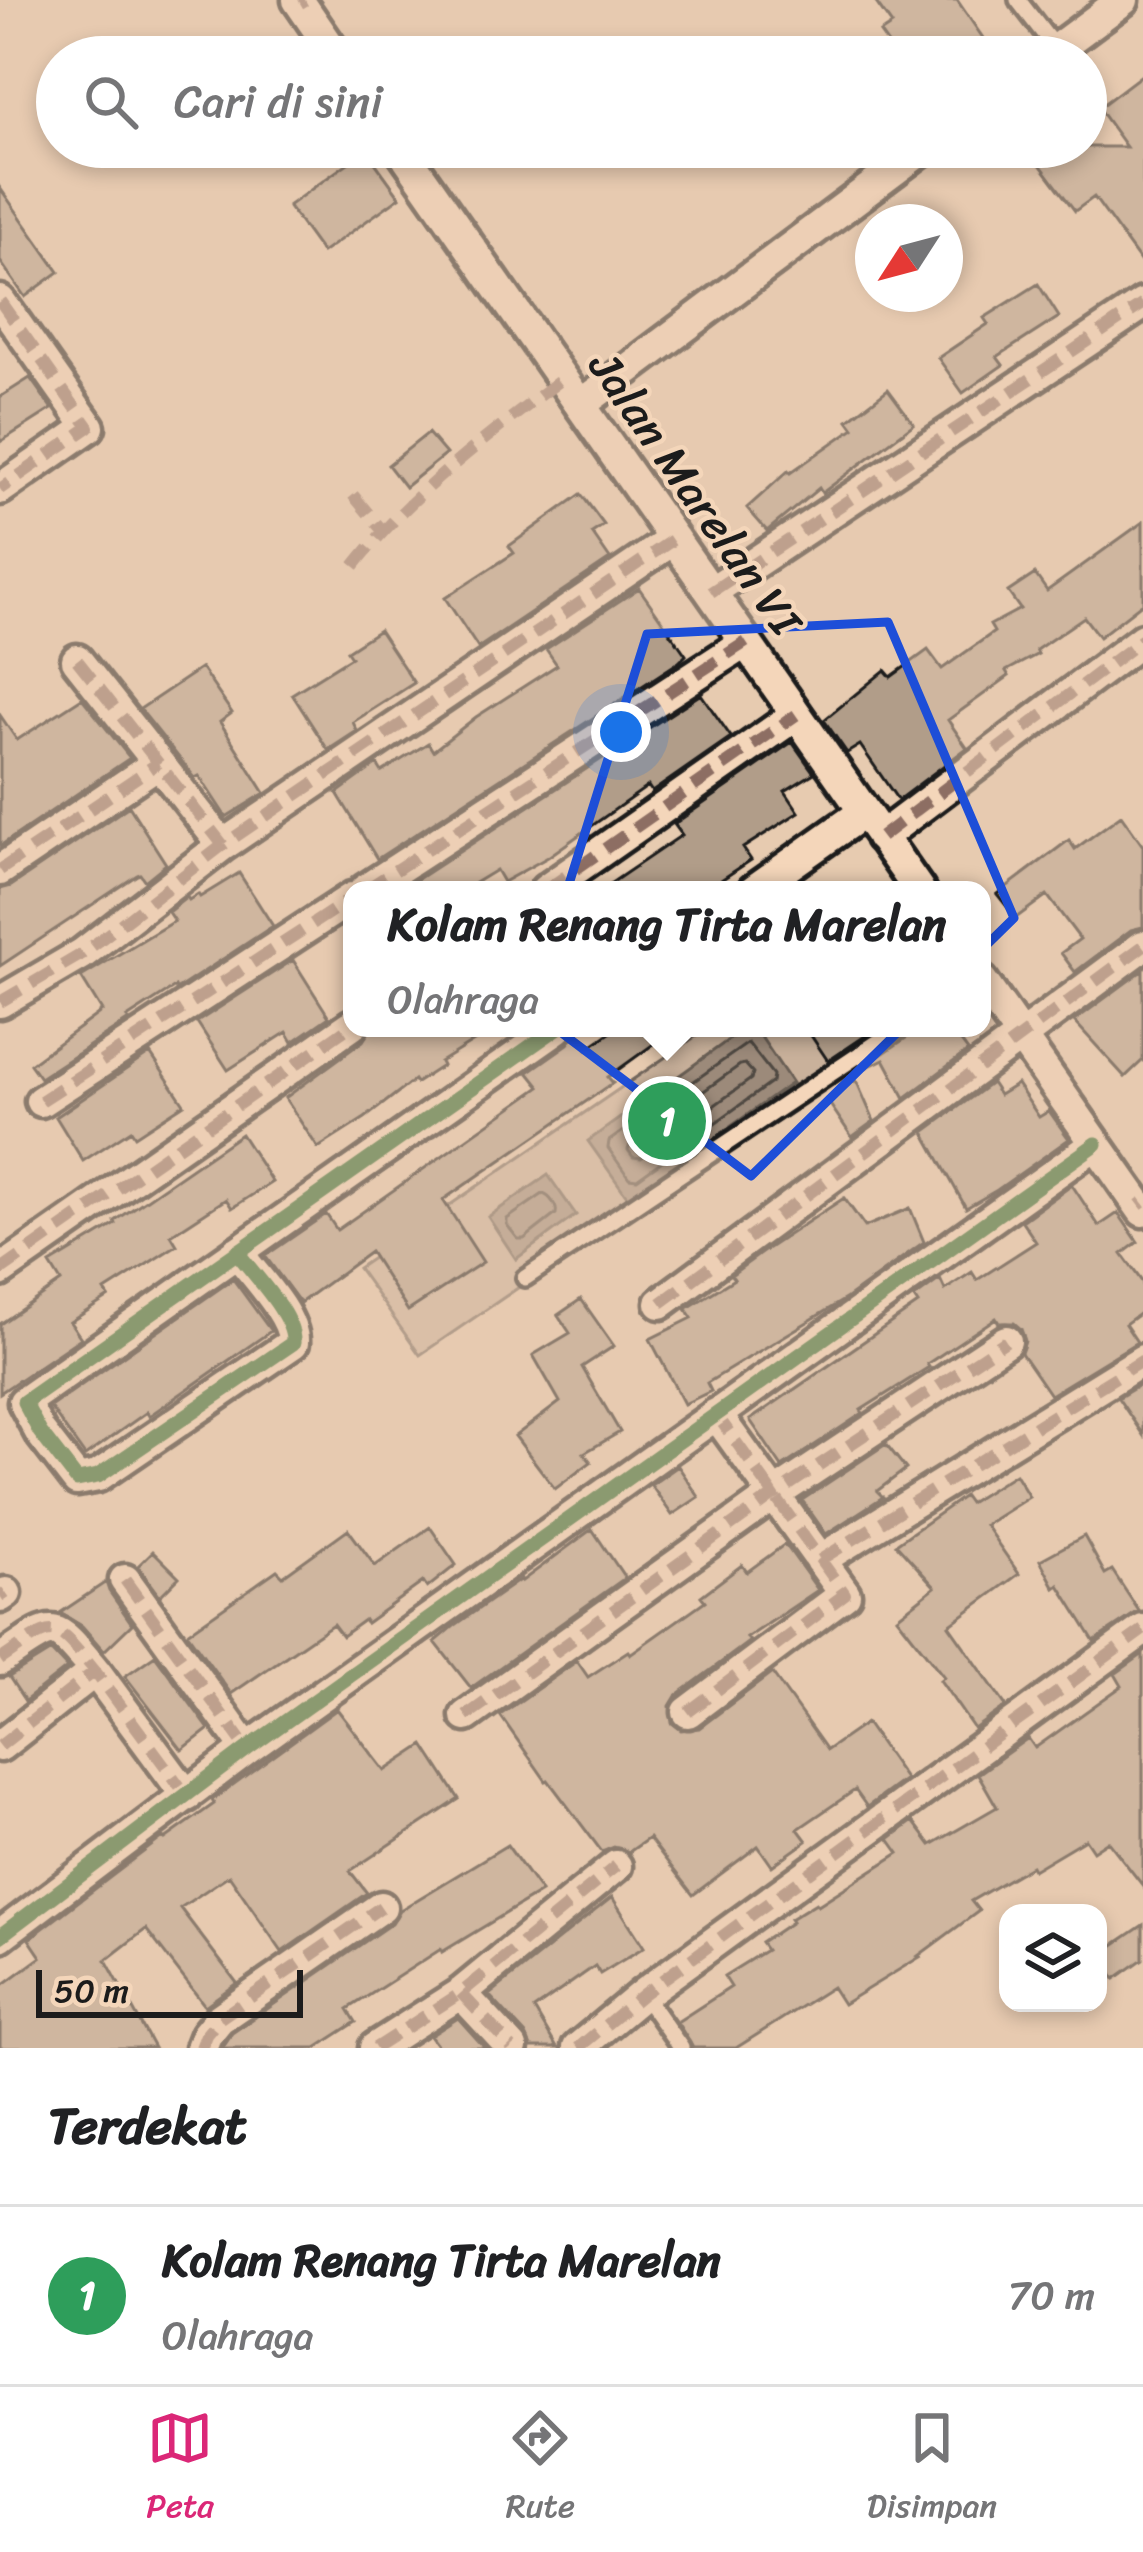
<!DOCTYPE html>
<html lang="id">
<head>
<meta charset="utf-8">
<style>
  :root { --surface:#fff; --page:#f2f2f2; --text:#202124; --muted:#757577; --line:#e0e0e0; --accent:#db2777 }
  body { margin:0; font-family:Sriracha,sans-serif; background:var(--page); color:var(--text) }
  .controls { position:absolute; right:36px; bottom:36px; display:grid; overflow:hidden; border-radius:24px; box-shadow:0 6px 18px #0003 }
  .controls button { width:108px; height:108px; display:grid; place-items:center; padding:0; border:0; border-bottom:3px solid var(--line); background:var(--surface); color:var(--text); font:60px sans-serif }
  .compass { position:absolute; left:855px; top:204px; width:108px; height:108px; border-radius:50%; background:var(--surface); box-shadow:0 6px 18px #0003; rotate:234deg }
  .scale { position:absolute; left:36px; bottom:30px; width:267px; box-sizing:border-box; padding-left:12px; border:6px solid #1c1c1c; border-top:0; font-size:33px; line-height:42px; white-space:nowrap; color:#1c1c1c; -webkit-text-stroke:9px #f4d6ba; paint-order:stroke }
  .you { position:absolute; left:621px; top:732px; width:42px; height:42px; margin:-30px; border:9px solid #fff; border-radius:50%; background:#1a73e8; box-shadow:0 0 0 18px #1a73e833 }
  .badge { display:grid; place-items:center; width:78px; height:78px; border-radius:50%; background:var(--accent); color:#fff; font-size:39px; font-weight:700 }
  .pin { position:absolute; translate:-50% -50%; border:6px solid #fff; box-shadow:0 3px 12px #0006 }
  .popup { position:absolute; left:343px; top:881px; width:648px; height:156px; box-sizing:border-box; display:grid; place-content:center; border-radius:24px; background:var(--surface); filter:drop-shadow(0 3px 9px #0005); font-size:39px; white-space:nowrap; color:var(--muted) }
  .popup b { font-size:45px; color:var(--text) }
  .popup::after { content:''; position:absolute; left:50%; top:100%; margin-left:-24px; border:24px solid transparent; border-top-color:var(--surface) }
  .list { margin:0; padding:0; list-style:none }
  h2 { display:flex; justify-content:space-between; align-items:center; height:156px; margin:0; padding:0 48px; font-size:51px }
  h2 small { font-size:39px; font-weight:400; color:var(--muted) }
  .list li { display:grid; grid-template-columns:78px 1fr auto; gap:36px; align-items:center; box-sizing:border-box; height:180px; padding:0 48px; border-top:3px solid var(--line) }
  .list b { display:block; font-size:45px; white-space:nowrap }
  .list p { margin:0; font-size:39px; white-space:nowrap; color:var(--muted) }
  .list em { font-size:39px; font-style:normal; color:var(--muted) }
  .icon { flex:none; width:66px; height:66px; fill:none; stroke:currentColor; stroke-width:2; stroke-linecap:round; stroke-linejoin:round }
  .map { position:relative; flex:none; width:1143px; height:2048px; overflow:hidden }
  .search { position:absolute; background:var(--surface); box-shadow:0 6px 18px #0003; left:36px; right:36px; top:36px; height:132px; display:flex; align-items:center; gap:30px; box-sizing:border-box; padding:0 42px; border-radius:66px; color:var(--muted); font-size:45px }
  .sheet { height:336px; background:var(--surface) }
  nav { display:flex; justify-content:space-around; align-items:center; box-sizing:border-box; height:168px; border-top:3px solid var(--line); background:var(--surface); font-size:33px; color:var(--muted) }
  nav a { display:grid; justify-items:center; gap:6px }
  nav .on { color:var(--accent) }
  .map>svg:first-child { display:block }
  .green { fill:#c9b19b; stroke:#72665c; stroke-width:3 }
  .water { fill:#9c8a7a; stroke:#695e54; stroke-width:3 }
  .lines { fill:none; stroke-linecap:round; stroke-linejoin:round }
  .shore { stroke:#4f4842; stroke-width:3 }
  .building { fill:#b19d89; stroke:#1c1c1c; stroke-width:3 }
  .service-casing { stroke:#1c1c1c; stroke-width:24 }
  .minor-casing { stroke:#1c1c1c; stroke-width:39 }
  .service { stroke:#f4d6ba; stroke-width:15 }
  .minor { stroke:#f4d6ba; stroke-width:30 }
  .quiet { stroke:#8d6e63; stroke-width:12; stroke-dasharray:24 12; stroke-linecap:butt }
  .cycleway-casing { stroke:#f4d6ba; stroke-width:22 }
  .cycleway { stroke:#1b5e20; stroke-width:15 }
  .marked { fill:none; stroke:#1d4ed8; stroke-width:9; stroke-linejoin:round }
  .labels { text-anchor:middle; stroke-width:9; stroke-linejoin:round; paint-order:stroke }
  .street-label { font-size:45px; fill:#1c1c1c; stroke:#f4d6ba }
</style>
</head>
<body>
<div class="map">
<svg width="1143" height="2048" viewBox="0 0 1143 2048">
  <rect width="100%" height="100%" fill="#e7cbb0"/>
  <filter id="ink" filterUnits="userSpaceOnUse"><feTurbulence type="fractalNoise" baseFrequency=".00833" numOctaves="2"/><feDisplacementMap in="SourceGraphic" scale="24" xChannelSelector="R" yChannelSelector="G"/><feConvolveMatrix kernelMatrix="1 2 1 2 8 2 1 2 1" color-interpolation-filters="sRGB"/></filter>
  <g filter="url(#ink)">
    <path class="green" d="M 708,1028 L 897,1028 L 420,1355 L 358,1268 Z"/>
    <path class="water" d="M 745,1028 L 755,1028 L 792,1083 L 629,1199 L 588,1141 Z
      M 548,1175 L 576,1215 L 516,1259 L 488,1217 Z"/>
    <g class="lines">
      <path class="shore" d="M 748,1043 L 773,1075 L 772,1082 L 637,1179 L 629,1178 L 608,1148 L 609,1141 Z
        M 745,1064 L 753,1073 L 751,1079 L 641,1158 L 633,1157 L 628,1150 L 630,1144 L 740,1065 Z
        M 543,1194 C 550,1196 558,1207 556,1214 L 524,1239 L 518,1239 L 507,1225 L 507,1219 Z"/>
    </g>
    <path class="building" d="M 874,0 L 957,0 L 996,57 L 897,57 L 880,33 L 892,25 Z
      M 1143,74 L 1143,265 L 1094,197 L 1075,211 L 1027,147 L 1126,147 L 1098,108 Z
      M 366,150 L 400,197 L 322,253 L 288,206 Z
      M 0,188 L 59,272 L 25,297 L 0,261 Z
      M 1038,284 L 1059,317 L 997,357 L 1003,365 L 963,393 L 938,358 L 988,324 L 984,318 Z
      M 30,378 L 52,409 L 0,442 L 0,397 Z
      M 888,389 L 914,424 L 822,493 L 819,488 L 767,531 L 747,508 L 788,471 L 790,473 L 854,428 L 848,420 Z
      M 428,433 L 446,454 L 405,487 L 388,465 Z
      M 581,494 L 604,525 L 592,533 L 610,559 L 478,648 L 445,598 L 514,553 L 509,546 Z
      M 1143,522 L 1143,603 L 1099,637 L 1084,617 L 1036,650 L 1038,654 L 1006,671 L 1009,676 L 948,720 L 967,748 L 898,800 L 860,745 L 847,753 L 824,720 L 885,670 L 891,677 L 928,650 L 942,669 L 994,632 L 990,625 L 1020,609 L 1008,592 L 1035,574 L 1047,591 Z
      M 639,588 L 686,655 L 679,662 L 377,859 L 337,793 L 377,764 L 382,772 L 428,743 L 433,751 L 476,717 L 557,665 L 546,649 Z
      M 379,630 L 414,683 L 353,722 L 357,731 L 328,750 L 292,694 L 351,657 L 347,651 Z
      M 201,668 L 232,713 L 220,722 L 265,793 L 226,817 L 199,776 L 195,778 L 140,709 Z
      M 701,694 L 731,737 L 652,792 L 648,786 L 548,857 L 503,882 L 496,870 L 463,890 L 401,890 Z
      M 82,698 L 130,758 L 0,846 L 0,715 L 17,740 Z
      M 792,742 L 814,773 L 785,791 L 799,812 L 743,848 L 751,860 L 706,890 L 601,890 L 682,835 L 674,824 Z
      M 129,806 L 166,864 L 145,881 L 140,874 L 137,875 L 0,966 L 0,889 L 11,886 Z
      M 1121,815 L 1143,846 L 1143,927 L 1131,930 L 1075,972 L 1061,953 L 1080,939 L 1047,895 L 1016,918 L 997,894 L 1069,840 L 1075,849 Z
      M 239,873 L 273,926 L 176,990 L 175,987 L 127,1018 L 129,1020 L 40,1078 L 30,1064 L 102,1011 L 81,977 L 174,921 L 168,912 L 187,897 L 189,900 L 198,894 L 200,897 Z
      M 293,960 L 329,1017 L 293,1042 L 287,1032 L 228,1070 L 197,1022 Z
      M 1143,970 L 1143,1060 L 1125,1077 L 1074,1021 Z
      M 371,1028 L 495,1028 L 440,1062 L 442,1066 L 416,1083 L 414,1080 L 365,1118 L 318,1148 L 285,1098 L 363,1041 Z
      M 617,1028 L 676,1028 L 608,1077 L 613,1083 L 443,1200 L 483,1262 L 408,1311 L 370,1252 L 300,1303 L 265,1256 L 326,1214 L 337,1230 L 540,1087 L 528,1072 L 568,1044 L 576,1033 L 587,1049 Z
      M 806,1028 L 877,1028 L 828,1061 Z
      M 911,1028 L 951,1028 L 968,1051 L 905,1098 L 884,1059 L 851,1075 L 906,1038 Z
      M 150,1053 L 184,1104 L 135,1136 L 131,1130 L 83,1161 L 56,1117 Z
      M 856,1080 L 874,1121 L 852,1137 L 827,1100 Z
      M 991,1083 L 999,1095 L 1017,1084 L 1039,1117 L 1049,1111 L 1069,1139 L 997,1190 L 966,1208 L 924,1132 Z
      M 241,1134 L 272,1182 L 232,1208 L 226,1199 L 171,1235 L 177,1245 L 105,1291 L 109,1297 L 70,1322 L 81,1338 L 0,1393 L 0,1324 L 61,1282 L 50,1264 L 116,1224 L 115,1221 Z
      M 1072,1185 L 1099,1226 L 1118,1213 L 1138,1242 L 1122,1254 L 1143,1283 L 1143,1311 L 1125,1324 L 1137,1342 L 1050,1395 L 1021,1353 L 1025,1341 L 1021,1329 L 1014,1323 L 999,1323 L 996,1318 L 927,1364 L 929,1367 L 861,1410 L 863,1413 L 782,1467 L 750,1420 L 918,1304 L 914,1298 L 940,1279 L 945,1290 L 972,1272 L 977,1280 L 1036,1242 L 1022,1221 Z
      M 844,1198 L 865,1227 L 910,1208 L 924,1242 L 847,1298 L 707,1383 L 711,1391 L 684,1404 L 650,1339 L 692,1318 L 686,1309 L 734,1279 L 731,1275 L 767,1249 Z
      M 233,1279 L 271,1331 L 149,1416 L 147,1412 L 85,1456 L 50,1407 Z
      M 581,1299 L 614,1346 L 582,1367 L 620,1432 L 584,1453 L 591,1462 L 555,1489 L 515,1436 L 560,1402 L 533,1355 L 570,1333 L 558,1315 Z
      M 1143,1383 L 1143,1435 L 1118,1398 Z
      M 886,1444 L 906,1469 L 877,1491 L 883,1497 L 826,1534 L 802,1500 Z
      M 678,1466 L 699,1497 L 672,1515 L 651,1485 Z
      M 1015,1474 L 1029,1497 L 985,1525 L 1019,1574 L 949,1625 L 1006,1706 L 974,1729 L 940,1680 L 944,1677 L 897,1617 L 935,1587 L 896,1544 L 964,1496 L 969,1503 Z
      M 430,1527 L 456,1565 L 427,1588 L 423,1582 L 366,1623 L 364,1620 L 342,1636 L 333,1624 L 231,1694 L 187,1633 L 277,1570 L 283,1576 L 348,1529 L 375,1566 Z
      M 592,1529 L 625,1578 L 471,1688 L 435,1642 L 454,1626 L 521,1579 L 522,1581 Z
      M 1084,1536 L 1105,1574 L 1112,1570 L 1139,1611 L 1094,1641 L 1059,1585 L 1055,1588 L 1040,1560 Z
      M 785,1544 L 818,1590 L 747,1638 L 750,1641 L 676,1696 L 670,1706 L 672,1723 L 681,1730 L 699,1728 L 772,1673 L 827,1750 L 866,1723 L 905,1779 L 867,1807 L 855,1790 L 798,1829 L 807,1841 L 772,1866 L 758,1846 L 693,1895 L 649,1838 L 629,1852 L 614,1847 L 602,1852 L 548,1780 L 546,1781 L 500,1715 L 577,1661 L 588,1677 L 628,1651 L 630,1654 L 705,1601 L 701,1596 L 742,1565 L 747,1572 Z
      M 153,1551 L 179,1577 L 160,1596 L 138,1566 Z
      M 106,1582 L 109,1591 L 132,1624 L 104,1651 L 82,1626 L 60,1613 Z
      M 51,1651 L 67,1668 L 25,1701 L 9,1677 Z
      M 1143,1654 L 1143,1886 L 1108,1841 L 1093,1851 L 1085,1839 L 1033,1870 L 1031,1866 L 971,1901 L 979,1911 L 918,1956 L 920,1957 L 843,2004 L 832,1987 L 736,2048 L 693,2048 L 677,2022 L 731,1987 L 724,1976 L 766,1950 L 761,1943 L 792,1922 L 790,1919 L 816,1903 L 818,1905 L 899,1853 L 889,1839 L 913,1821 L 931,1845 L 997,1807 L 978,1774 L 1028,1738 L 1035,1748 L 1122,1686 L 1115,1674 Z
      M 155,1655 L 209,1729 L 182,1750 L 125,1676 Z
      M 337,1709 L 385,1771 L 424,1745 L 459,1799 L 350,1871 L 367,1893 L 282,1952 L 229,1875 L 180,1908 L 237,1983 L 205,2006 L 146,1929 L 106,1960 L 154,2048 L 0,2048 L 0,1987 L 41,1957 L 29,1939 L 163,1837 L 165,1839 L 214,1804 L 212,1800 Z
      M 507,1845 L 541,1892 L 442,1952 L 441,1949 L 348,2009 L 356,2022 L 316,2048 L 222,2048 L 232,2033 L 392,1923 L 400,1910 Z
      M 612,1897 L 644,1947 L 600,1974 L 595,1966 L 534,2009 L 557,2048 L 531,2048 L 526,2035 L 489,1995 Z
      M 1143,1925 L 1143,1959 L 1115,1979 L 1099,1955 Z
      M 458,2018 L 485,2048 L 439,2048 L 430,2036 Z"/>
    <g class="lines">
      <g class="service-casing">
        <path id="service" d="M 1018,0 L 1056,49
          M 525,1278 L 899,1028
          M 643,1994 L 681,2048"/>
      </g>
      <g class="minor-casing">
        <path id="minor" d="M 298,0 L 337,57
          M 1046,57 L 1123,0
          M 400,147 L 919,890
          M 0,301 L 89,427 L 0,489
          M 580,405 L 925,147
          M 711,592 L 1143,304
          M 77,660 L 223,845
          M 881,837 L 1143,639
          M 0,870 L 158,763
          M 365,890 L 746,642
          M 546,890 L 796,715
          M 754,890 L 864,812
          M 982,981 L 1143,1211
          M 0,1002 L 82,954 L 223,845 L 674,539
          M 41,1101 L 352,898
          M 237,1252 C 253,1274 295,1316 293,1343 L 98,1476 L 77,1480 L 40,1432 L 24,1402 L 557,1028
          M 0,1271 L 352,1025
          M 661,1303 L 1143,946
          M 820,1560 L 1143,1360
          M 125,1580 L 247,1749
          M 0,1597 L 6,1593
          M 0,1660 C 57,1622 50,1617 95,1671
          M 688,1712 L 845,1594 L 716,1414
          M 466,1716 L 774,1495 L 1006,1341
          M 0,1746 L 95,1671 L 187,1796
          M 0,1936 L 247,1749 L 1096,1144
          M 461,1993 L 512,2048
          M 201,2048 L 206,2035 L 219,2019 L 381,1907
          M 375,2048 L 461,1993 L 616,1866
          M 578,2048 L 643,1994 L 1143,1630"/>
      </g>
      <use href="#service" class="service"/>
      <use href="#minor" class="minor"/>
      <path class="quiet" d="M 300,3 L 305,0
        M 0,301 L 89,427 L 0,489
        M 353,495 L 382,530
        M 354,566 C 412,492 488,436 562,379
        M 711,592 L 1143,304
        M 77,660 L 223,845
        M 881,837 L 1143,639
        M 0,870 L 158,763
        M 365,890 L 746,642
        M 546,890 L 796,715
        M 0,1002 L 82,954 L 223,845 L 674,539
        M 41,1101 L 352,898
        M 1139,1205 L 1143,1202
        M 0,1271 L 352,1025
        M 661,1303 L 1143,946
        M 820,1560 L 1143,1360
        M 125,1580 L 247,1749
        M 0,1597 L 6,1593
        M 0,1660 C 57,1622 50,1617 95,1671
        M 688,1712 L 845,1594 L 716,1414
        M 466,1716 L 774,1495 L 1006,1341
        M 0,1746 L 95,1671 L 187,1796
        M 461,1993 L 512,2048
        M 201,2048 L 206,2035 L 219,2019 L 381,1907
        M 375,2048 L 461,1993 L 616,1866
        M 578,2048 L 643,1994 L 1143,1630"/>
      <g class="cycleway-casing">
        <path id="cycleway" d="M 237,1252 C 253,1274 295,1316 293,1343 L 98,1476 L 77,1480 L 40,1432 L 24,1402 L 557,1028
          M 0,1936 L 247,1749 L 1096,1144"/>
      </g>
      <use href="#cycleway" class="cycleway"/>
    </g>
  </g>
  <path d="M0 0H1143V2048H0ZM 888,622 L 1014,918 L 751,1176 L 530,1009 L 647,634 Z" fill="#e7cbb0" fill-opacity=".55" fill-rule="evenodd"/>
  <path class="marked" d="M 888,622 L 1014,918 L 751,1176 L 530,1009 L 647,634 Z"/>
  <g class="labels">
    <g class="street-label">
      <text transform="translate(696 493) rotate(55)" y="16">Jalan Marelan VI</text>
    </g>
  </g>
</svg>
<div class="controls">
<button><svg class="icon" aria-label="layers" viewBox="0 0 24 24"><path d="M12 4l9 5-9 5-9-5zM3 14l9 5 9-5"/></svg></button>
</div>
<svg class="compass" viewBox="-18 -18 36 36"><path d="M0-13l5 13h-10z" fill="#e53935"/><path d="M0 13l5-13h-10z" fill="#757577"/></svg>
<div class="scale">50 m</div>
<div class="you"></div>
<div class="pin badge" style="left:667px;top:1121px;background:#2e9e5b">1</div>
<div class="popup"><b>Kolam Renang Tirta Marelan</b>Olahraga</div>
<div class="search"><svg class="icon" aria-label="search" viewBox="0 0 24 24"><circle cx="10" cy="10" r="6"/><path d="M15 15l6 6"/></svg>Cari di sini</div>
</div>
<section class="sheet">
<h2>Terdekat<small></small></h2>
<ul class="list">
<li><span class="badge" style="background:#2e9e5b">1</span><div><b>Kolam Renang Tirta Marelan</b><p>Olahraga</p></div><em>70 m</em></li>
</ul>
</section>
<nav>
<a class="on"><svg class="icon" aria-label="map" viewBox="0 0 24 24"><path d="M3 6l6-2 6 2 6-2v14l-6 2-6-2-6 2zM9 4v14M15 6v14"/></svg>Peta</a>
<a><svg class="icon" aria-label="directions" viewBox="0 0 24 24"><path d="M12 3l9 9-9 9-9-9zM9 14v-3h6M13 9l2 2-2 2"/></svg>Rute</a>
<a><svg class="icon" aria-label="saved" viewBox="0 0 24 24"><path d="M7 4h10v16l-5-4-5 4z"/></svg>Disimpan</a>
</nav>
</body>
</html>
